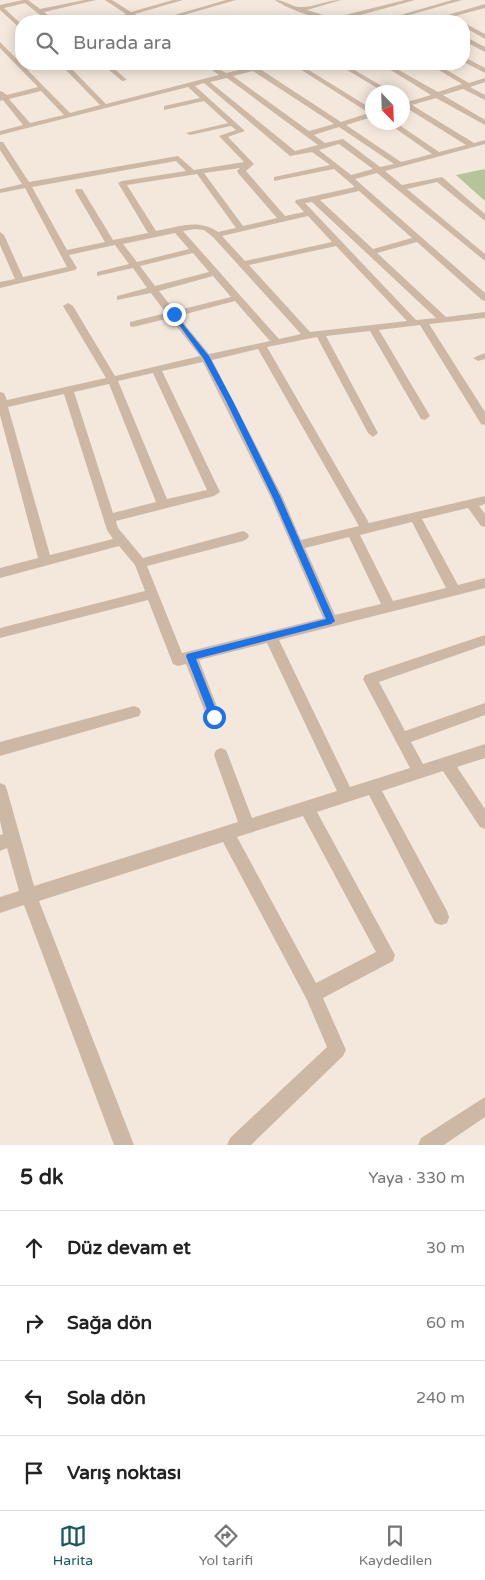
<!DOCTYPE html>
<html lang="tr">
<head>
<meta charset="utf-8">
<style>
  :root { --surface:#fff; --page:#f2f2f2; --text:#222; --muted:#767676; --line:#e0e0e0; --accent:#1a585d }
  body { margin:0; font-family:"Varela Round",sans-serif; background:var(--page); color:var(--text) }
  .compass { position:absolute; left:365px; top:85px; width:45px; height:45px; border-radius:50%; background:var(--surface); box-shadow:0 2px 12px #0003; rotate:157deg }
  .stop { position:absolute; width:15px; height:15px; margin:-11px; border:4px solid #1a73e8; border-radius:50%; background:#fff }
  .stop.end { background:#1a73e8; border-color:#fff; box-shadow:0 1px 5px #0008 }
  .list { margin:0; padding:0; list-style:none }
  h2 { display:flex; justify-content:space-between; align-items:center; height:65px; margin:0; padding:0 20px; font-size:21px }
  h2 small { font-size:16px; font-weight:400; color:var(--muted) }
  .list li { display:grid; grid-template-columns:32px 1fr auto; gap:15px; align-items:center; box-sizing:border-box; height:75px; padding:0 20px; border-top:1px solid var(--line) }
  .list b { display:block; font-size:19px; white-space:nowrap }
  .list em { font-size:16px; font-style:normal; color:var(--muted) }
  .icon { flex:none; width:28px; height:28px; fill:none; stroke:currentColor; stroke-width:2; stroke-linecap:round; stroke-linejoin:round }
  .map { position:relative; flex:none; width:485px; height:1145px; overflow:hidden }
  .search { position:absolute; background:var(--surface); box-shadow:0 2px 12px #0003; left:15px; right:15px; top:15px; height:55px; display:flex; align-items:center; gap:12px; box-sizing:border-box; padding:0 18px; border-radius:20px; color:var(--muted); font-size:19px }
  .sheet { height:365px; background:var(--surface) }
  nav { display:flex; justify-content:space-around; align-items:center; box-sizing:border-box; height:70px; border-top:1px solid var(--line); background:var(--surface); font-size:14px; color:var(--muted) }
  nav a { display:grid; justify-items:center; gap:2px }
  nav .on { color:var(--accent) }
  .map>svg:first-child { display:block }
  .green { fill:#b6c49a }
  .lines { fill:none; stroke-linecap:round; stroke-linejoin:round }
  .minor { fill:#cdb8a6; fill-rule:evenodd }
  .route { fill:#1a73e8 }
</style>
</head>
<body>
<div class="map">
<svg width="485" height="1145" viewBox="0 0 485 1145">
  <rect width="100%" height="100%" fill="#f4e8dc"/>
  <path class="green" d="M 485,169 L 485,201 L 456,175 Z"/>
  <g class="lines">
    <path class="minor" d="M 23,0 L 28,0 L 40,9 L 84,0 L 96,0 L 44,12 L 55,21 L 48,21 L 25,3 L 4,8 L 21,24 L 21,29 L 0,10 L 0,5 Z
      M 105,0 L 112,0 L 131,12 L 173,0 L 183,0 L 135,14 L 144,21 L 137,21 L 130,17 L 102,21 L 126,14 Z
      M 226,0 L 236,0 L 163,21 L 154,21 Z
      M 275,0 C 285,0 293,8 302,7 C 315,7 327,0 341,0 L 307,10 L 333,18 L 405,0 L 415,0 L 339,21 C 321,21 289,10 275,0 Z
      M 452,0 L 462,0 L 389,21 L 380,21 Z
      M 485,4 L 485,8 L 436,21 L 427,21 Z
      M 464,23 L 485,34 L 485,39 L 464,27 Z
      M 464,36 L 485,47 L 485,52 L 464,41 Z
      M 0,42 L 70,113 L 100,105 L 60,64 L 67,64 L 106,104 L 219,75 L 203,64 L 210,64 L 226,73 L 264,64 L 274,64 L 260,69 L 341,122 L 369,113 L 292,64 L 299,64 L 372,109 L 372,117 L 346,125 L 401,162 L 432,154 L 386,122 L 395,122 L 439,152 L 466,145 L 405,107 L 402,108 L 402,100 L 407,102 L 431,95 L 381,64 L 388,64 L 438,92 L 462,84 L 429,64 L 436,64 L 469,83 L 485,78 L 485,82 L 470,87 L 485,95 L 485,100 L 463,89 L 443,95 L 485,120 L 485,125 L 436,98 L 412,105 L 474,143 L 485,140 L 485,144 L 385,171 L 402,185 L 442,177 L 485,214 L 485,221 L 437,182 L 407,189 L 485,254 L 485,261 L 377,173 L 355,179 L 485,293 L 485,301 L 482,300 L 417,242 L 377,253 L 446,317 L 485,312 L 485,318 L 429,324 L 485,412 L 485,425 L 481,424 L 420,325 L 379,330 L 430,416 L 425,420 L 421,419 L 370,331 L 326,336 L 378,433 L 373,437 L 368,433 L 317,337 L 267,347 L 369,523 L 485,496 L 485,504 L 479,506 L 485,514 L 485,527 L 481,526 L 468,508 L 422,519 L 458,585 L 485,578 L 485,588 L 279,640 L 350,787 L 410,768 L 363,679 L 365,675 L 485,635 L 485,645 L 379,682 L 405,731 L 485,703 L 485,715 L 411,742 L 423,764 L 485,744 L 485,758 L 457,767 L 485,809 L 485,829 L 480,827 L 443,771 L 382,791 L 447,911 L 449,917 L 447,923 L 441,925 L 435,923 L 369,795 L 317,812 L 395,955 L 393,961 L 323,998 L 346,1050 L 343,1056 L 251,1145 L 227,1145 L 230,1138 L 327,1047 L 307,1000 L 223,842 L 39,901 L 134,1145 L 114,1145 L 24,905 L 0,913 L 0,897 L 19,891 L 7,848 L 0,851 L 0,835 L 3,834 L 0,821 L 0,783 L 5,785 L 7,790 L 34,886 L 238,822 L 214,755 L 216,750 L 221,748 L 226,750 L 228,755 L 252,818 L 337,791 L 267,643 L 199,660 L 221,717 L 219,721 L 214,723 L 209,721 L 207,717 L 186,664 L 178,666 L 173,664 L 148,600 L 0,638 L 0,628 L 145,591 L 135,565 L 119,546 L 0,578 L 0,568 L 38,558 L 0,415 L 0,392 L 4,393 L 7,400 L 106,378 L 63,306 L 68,303 L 73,306 L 115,376 L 200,356 L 170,318 L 133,327 L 130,326 L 130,322 L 166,313 L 151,293 L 117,300 L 117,296 L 147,288 L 133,268 L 97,276 L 97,272 L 129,264 L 115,245 L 69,255 L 77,268 L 75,270 L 0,288 L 0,282 L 15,279 L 0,245 L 0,232 L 4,235 L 23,277 L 67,267 L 25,188 L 0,193 L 0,189 L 22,184 L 0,150 L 0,142 L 3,142 L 29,182 L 178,156 L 194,170 L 244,162 L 219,136 L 236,130 L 231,126 L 190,135 L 186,133 L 228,123 L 204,101 L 164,110 L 164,106 L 200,98 L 188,87 L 0,135 L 0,131 L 23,125 L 3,100 L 0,101 L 0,91 L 3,92 L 7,95 L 38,87 L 0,48 ZM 253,71 L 334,124 L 309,131 L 233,76 ZM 227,78 L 318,145 L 295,151 L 210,82 ZM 204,83 L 290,156 L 312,152 L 330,165 L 274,177 L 274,181 L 334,169 L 355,187 L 296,200 L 295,202 L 304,212 L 285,216 L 246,171 L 254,164 L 228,137 L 245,131 L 195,86 ZM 41,91 L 64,115 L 30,123 L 9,99 ZM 339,127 L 394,164 L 380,167 L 343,139 L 325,143 L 314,135 ZM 339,144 L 373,169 L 351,175 L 319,150 ZM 176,161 L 186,171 L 122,181 L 118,183 L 148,233 L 113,240 L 82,189 L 76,189 L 75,191 L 105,242 L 67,250 L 32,187 ZM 240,168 L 237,171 L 238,173 L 277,218 L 243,226 L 204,173 ZM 197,174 L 236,228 L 218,232 C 199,218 177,227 156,231 L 127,185 ZM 359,191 L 412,238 L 373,249 L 320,200 ZM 312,202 L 436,318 L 416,320 L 305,203 ZM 308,216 L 332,242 L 245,261 L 222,236 ZM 195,229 L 204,230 L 213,237 L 301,334 L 279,339 L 183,231 ZM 175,233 L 189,249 L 137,262 L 123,244 ZM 336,246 L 407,321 L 310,332 L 249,265 ZM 193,253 L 209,272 L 155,286 L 140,266 ZM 213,276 L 231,297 L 175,311 L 159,291 ZM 235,301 L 270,341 L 209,354 L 178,316 ZM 258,349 L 359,526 L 301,540 L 283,498 L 212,360 ZM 203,362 L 271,498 L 323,618 L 182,653 L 147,566 L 243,541 L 247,539 L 249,536 L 247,533 L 243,531 L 143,558 L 118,528 L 116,521 L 214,496 L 220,492 L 162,371 ZM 153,373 L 207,490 L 167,499 L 118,381 ZM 109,384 L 156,502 L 113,513 L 74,392 ZM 64,394 L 107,530 L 113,539 L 50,555 L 8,407 ZM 412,522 L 446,588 L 393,601 L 360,535 ZM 349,537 L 381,604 L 335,615 L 305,548 ZM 303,816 L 376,952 L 316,983 L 237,837 Z
      M 464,57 L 485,68 L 485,73 L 464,62 Z
      M 102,64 L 109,64 L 127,80 L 122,81 Z
      M 337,64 L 344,64 L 392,92 L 384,92 Z
      M 485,353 L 485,359 L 478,361 L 473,358 Z
      M 134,706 L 139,708 L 141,712 L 139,716 L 0,756 L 0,742 Z
      M 485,1097 L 485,1117 L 444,1145 L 418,1145 L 421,1138 Z"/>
  </g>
  <path class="route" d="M 174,313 L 209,356 L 233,401 L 281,498 L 335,621 L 331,624 L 196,659 L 219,717 L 214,721 L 210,717 L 186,656 L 187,654 L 326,619 L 273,498 L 226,401 L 203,358 L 171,314 Z"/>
</svg>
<svg class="compass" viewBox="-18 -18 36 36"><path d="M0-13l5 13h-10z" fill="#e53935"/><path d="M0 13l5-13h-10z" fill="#767676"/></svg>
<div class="stop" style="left:214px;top:717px"></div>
<div class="stop end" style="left:174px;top:314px"></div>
<div class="search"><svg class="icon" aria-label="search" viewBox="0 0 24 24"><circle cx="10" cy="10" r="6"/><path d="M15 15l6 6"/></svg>Burada ara</div>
</div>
<section class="sheet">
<h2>5 dk<small>Yaya · 330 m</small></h2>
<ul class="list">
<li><svg class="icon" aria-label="ahead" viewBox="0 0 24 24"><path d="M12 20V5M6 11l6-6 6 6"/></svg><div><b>Düz devam et</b></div><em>30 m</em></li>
<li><svg class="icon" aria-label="right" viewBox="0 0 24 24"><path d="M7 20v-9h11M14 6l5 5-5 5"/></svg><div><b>Sağa dön</b></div><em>60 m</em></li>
<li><svg class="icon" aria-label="left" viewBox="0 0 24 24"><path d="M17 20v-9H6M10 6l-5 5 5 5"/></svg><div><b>Sola dön</b></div><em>240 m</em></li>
<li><svg class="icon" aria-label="arrive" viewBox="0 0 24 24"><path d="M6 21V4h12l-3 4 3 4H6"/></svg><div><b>Varış noktası</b></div></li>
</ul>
</section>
<nav>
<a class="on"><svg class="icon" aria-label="map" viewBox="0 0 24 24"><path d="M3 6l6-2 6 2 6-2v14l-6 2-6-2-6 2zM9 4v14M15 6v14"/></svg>Harita</a>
<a><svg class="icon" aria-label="directions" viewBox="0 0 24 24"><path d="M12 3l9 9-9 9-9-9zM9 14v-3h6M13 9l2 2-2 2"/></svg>Yol tarifi</a>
<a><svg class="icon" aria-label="saved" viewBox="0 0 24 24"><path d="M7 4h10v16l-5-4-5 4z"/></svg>Kaydedilen</a>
</nav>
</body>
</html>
